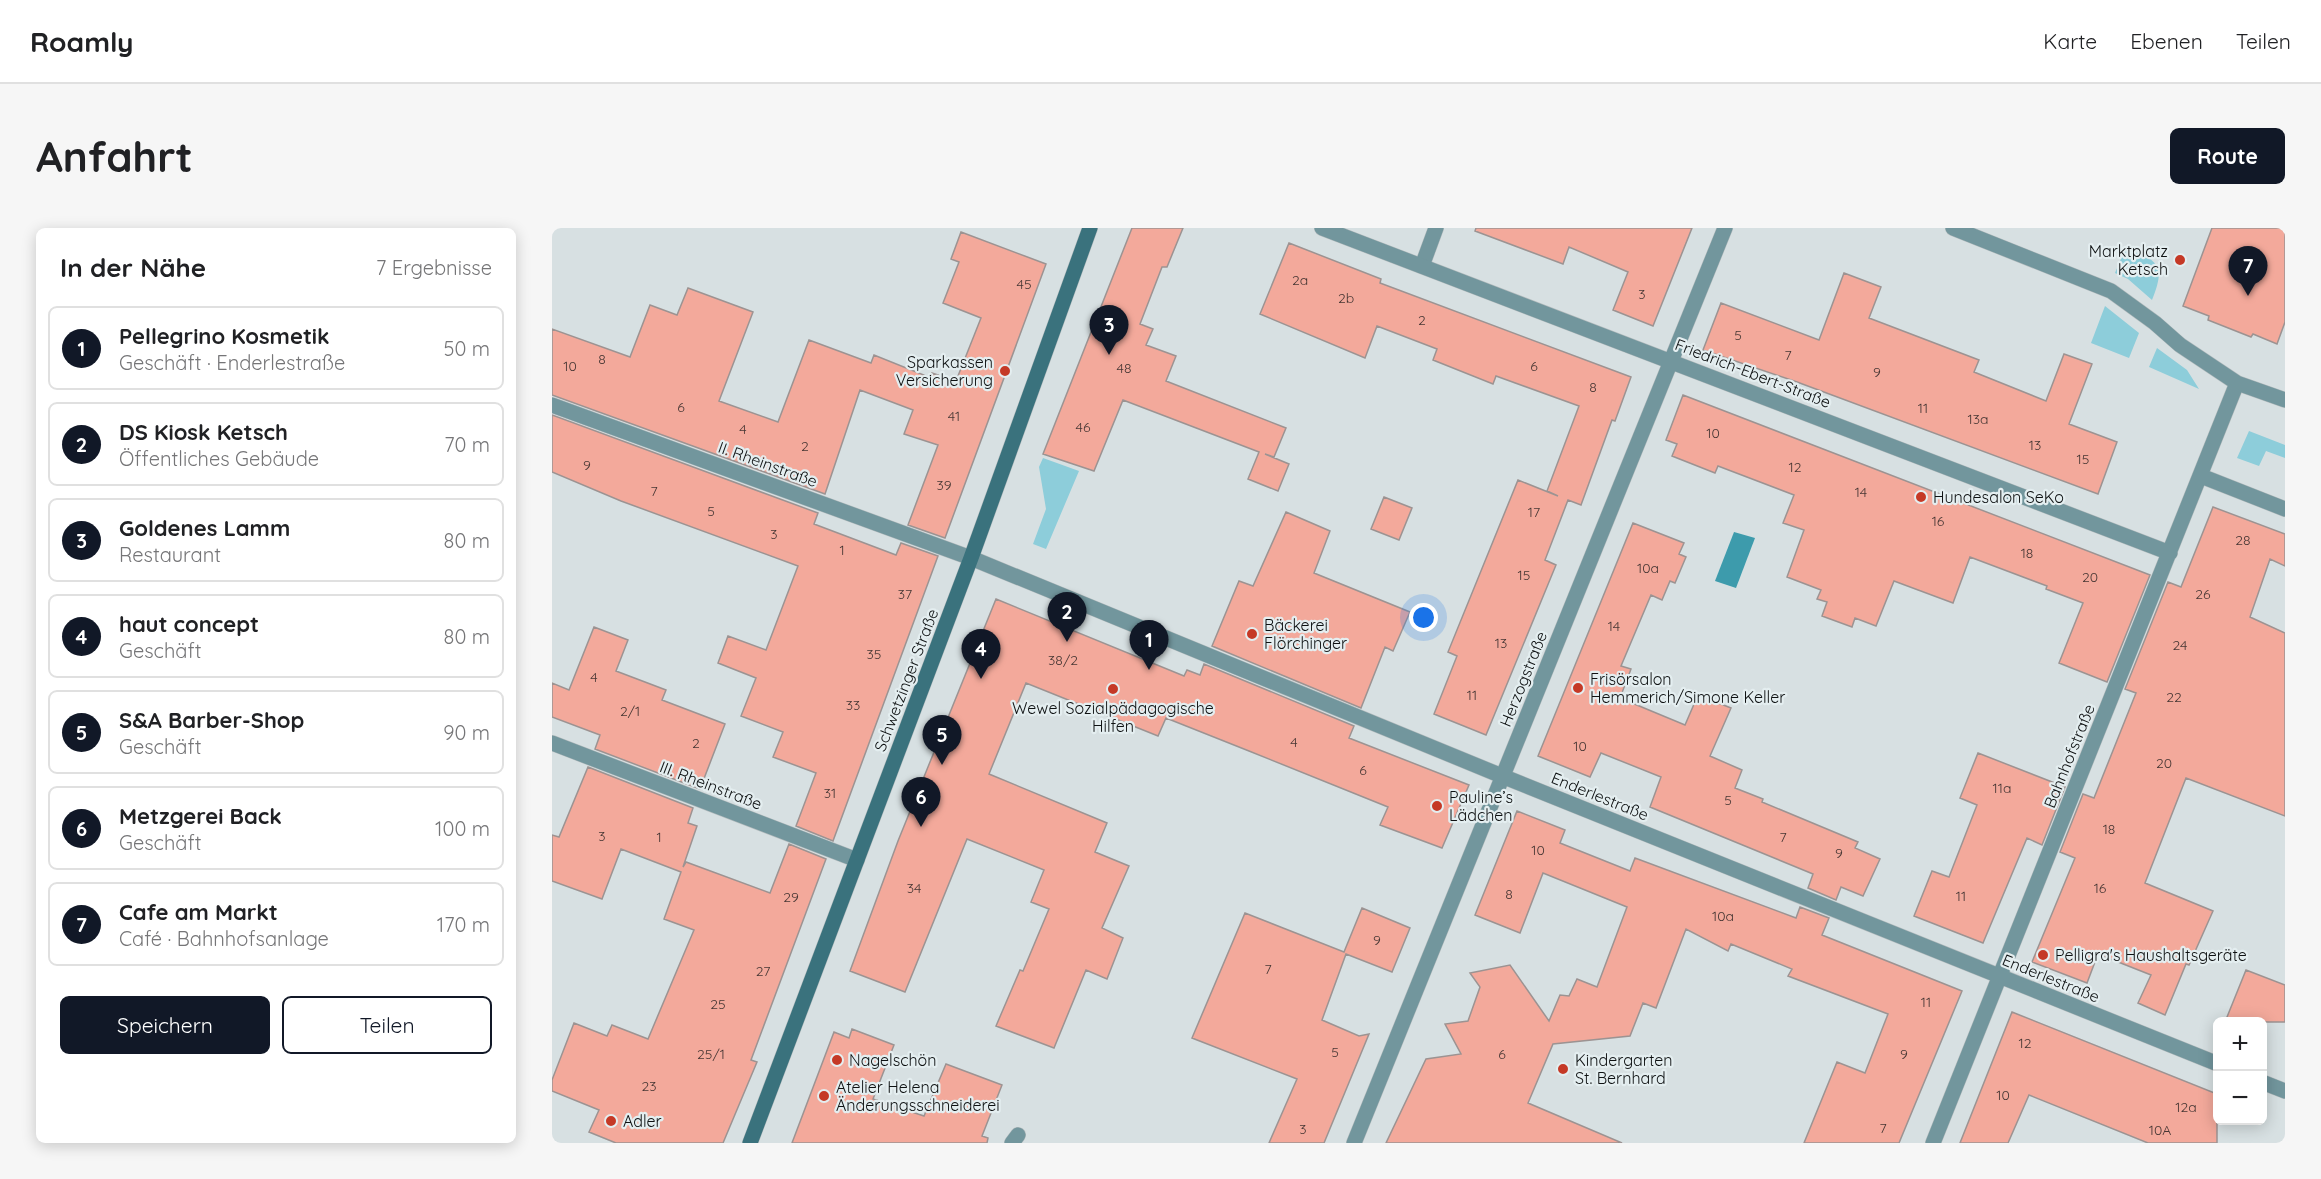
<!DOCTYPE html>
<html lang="de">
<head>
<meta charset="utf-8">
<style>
  :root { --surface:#fff; --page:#f6f6f6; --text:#202124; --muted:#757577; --line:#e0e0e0; --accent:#111827 }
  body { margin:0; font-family:Quicksand,sans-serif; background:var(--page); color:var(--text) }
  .controls { position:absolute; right:18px; bottom:18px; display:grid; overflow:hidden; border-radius:9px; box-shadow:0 3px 15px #0003 }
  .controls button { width:54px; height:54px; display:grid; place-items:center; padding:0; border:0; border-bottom:2px solid var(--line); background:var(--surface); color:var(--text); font:30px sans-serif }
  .you { position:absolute; left:872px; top:390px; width:21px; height:21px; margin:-15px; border:4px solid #fff; border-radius:50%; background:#1a73e8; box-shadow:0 0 0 9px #1a73e833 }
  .badge { display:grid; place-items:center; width:39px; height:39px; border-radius:50%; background:var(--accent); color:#fff; font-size:20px; font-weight:700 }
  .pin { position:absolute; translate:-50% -50px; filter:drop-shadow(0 2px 3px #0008) }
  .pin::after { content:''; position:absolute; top:32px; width:21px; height:18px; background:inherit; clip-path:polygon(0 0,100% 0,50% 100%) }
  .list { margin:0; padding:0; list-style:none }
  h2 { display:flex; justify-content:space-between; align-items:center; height:78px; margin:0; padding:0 24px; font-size:26px }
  h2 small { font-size:20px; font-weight:400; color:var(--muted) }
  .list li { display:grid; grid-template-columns:39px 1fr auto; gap:18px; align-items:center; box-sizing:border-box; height:84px; margin:0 12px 12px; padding:0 12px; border:2px solid var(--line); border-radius:9px }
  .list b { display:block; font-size:22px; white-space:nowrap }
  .list p { margin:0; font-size:20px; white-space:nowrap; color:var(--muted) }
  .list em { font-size:20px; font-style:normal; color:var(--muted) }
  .actions { display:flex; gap:12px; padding:18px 24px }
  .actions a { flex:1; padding:14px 0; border:2px solid var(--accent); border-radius:9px; text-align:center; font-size:21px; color:var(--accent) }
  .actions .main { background:var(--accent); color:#fff }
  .map { position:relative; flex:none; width:1733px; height:915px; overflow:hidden; border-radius:9px }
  header { display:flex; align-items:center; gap:36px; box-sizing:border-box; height:84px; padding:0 30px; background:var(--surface); border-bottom:2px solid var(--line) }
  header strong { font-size:28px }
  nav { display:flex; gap:33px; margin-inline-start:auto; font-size:21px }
  .intro { display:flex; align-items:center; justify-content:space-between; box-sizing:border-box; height:144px; padding:0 36px }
  h1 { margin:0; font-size:42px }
  .button { padding:15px 27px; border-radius:9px; background:var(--accent); color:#fff; font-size:21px; font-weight:700 }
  main { display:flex; gap:36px; padding:0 36px }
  aside { flex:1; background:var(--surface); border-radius:9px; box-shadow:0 3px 15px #0003 }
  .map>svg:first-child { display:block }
  .green { fill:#8dcdda }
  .water { fill:#3d9bac }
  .building { fill:#f3a99b; stroke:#9c9392; stroke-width:1.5 }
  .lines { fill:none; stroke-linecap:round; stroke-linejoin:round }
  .lane-casing { stroke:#b3bbbd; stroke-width:16 }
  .street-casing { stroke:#b3bbbd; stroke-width:16 }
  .secondary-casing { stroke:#b3bbbd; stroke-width:16 }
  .lane { stroke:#72969d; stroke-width:15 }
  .street { stroke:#72969d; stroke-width:15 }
  .secondary { stroke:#3a727d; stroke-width:15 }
  .poi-dot { fill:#c53926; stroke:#e4eef0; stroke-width:2 }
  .labels { text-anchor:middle; stroke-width:4.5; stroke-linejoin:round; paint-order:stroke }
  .number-label { font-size:14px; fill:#473734 }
  .poi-label { font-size:16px; fill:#0e1112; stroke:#e4eef0; text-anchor:start }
  .street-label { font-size:16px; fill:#0e1112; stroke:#e4eef0 }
</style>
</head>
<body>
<header>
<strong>Roamly</strong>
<nav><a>Karte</a><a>Ebenen</a><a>Teilen</a></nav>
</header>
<div class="intro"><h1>Anfahrt</h1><a class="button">Route</a></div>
<main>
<aside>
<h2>In der Nähe<small>7 Ergebnisse</small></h2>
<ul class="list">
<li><span class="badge">1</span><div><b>Pellegrino Kosmetik</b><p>Geschäft · Enderlestraße</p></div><em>50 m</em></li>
<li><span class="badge">2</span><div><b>DS Kiosk Ketsch</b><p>Öffentliches Gebäude</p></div><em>70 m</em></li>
<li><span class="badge">3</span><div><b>Goldenes Lamm</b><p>Restaurant</p></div><em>80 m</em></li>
<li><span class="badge">4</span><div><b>haut concept</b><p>Geschäft</p></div><em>80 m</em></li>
<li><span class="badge">5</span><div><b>S&amp;A Barber-Shop</b><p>Geschäft</p></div><em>90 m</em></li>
<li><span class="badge">6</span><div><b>Metzgerei Back</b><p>Geschäft</p></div><em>100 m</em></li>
<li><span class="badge">7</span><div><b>Cafe am Markt</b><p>Café · Bahnhofsanlage</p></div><em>170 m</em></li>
</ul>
<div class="actions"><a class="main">Speichern</a><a>Teilen</a></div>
</aside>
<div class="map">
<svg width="1733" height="915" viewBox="0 0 1733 915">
  <rect width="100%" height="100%" fill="#d7e0e2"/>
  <path class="green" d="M 1573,21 C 1607,32 1614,37 1600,72 L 1576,51 L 1563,45 Z
    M 1553,78 L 1587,105 L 1577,130 L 1539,115 Z
    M 1605,120 L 1635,142 L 1647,161 L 1597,139 Z
    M 1697,203 L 1733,217 L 1733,230 L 1714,223 L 1707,238 L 1685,230 Z
    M 491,230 L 527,243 L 494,321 L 481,316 L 494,281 L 487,239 Z"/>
  <path class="water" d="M 1182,304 L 1203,310 L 1184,360 L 1163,353 Z"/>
  <path class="building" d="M 580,0 L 631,0 L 615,39 L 610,39 L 588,96 L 601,101 L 594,117 L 624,128 L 614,153 L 734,200 L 722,229 L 713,226 L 737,236 L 726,263 L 696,251 L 707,224 L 571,172 L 542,243 L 491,226 Z
    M 924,0 L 1140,0 L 1101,98 L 1061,82 L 1076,44 L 1017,19 L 1011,36 L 923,3 Z
    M 1660,0 L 1733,0 L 1733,94 L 1725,116 L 1701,106 L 1699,109 L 1656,92 L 1657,88 L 1631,78 Z
    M 409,4 L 494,36 L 393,310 L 356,297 L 386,217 L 352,206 L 361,182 L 308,162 L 273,266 L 0,167 L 0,101 L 78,129 L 98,77 L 125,87 L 136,60 L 201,84 L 167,173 L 226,194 L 257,112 L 319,135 L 322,127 L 379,150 L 380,145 L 404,153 L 429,90 L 391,75 L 407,34 L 399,31 Z
    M 737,15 L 829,51 L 828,55 L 1079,149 L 1063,193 L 1060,192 L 1029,277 L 1016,272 L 993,332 L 1004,337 L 934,507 L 882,486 L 905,428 L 896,424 L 966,252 L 1006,268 L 995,263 L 1027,178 L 944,148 L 941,156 L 881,132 L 885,121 L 825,98 L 813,130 L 708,86 Z
    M 1292,45 L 1329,59 L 1317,90 L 1427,132 L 1422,144 L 1494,173 L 1512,126 L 1540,136 L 1517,196 L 1565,214 L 1546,266 L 1245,154 L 1151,122 L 1169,75 L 1267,112 Z
    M 1131,167 L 1598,347 L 1555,454 L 1507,435 L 1531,375 L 1494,361 L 1495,358 L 1418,329 L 1401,375 L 1342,353 L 1324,398 L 1303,390 L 1300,399 L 1270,388 L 1275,374 L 1265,371 L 1269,362 L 1235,349 L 1252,302 L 1231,295 L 1242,267 L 1166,238 L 1163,245 L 1120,228 L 1125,216 L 1114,212 Z
    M 0,187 L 266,285 L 262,296 L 344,327 L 349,315 L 386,328 L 281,613 L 244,598 L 264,545 L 221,529 L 231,504 L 189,488 L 204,450 L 166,435 L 176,408 L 214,422 L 246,338 L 69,273 L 0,244 Z
    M 832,269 L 860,280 L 847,312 L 819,301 Z
    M 1661,279 L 1733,306 L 1733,338 L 1718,331 L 1698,389 L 1733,405 L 1733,588 L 1634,550 L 1593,655 L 1661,683 L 1637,737 L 1634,736 L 1613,787 L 1586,775 L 1599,747 L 1546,726 L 1535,755 L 1480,734 L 1523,630 L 1508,624 L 1531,566 L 1542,570 L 1584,465 L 1573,461 L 1616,354 L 1629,359 Z
    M 734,284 L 778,303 L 762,345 L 858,384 L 841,423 L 833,419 L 809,480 L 660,418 L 687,353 L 701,358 Z
    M 1081,295 L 1132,315 L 1127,326 L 1134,329 L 1123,355 L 1118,353 L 1110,372 L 1099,367 L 1069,438 L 1079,441 L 1068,470 L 1133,497 L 1146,467 L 1179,480 L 1158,528 L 1190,542 L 1183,560 L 1211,571 L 1210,574 L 1306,614 L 1303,620 L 1328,631 L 1311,668 L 1289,659 L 1284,672 L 1256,660 L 1261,646 L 1098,579 L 1109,549 L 1049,525 L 1038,549 L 986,528 Z
    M 444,371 L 632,448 L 635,442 L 648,447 L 652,436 L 802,498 L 797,510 L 917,557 L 890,620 L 828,597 L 836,579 L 697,523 L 614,490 L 606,508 L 474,455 L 437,546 L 555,595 L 543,624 L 577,638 L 550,700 L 571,710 L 555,751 L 534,742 L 502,820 L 444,798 L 468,742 L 471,743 L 497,681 L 479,674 L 492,642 L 415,611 L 353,764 L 298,743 L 346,613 Z
    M 42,399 L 76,412 L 64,443 L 114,462 L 110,472 L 173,496 L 148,561 L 43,521 L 48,507 L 0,489 L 0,455 L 17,462 Z
    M 1426,525 L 1513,559 L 1490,617 L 1475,610 L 1431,715 L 1362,688 L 1380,643 L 1397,649 L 1425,577 L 1408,570 Z
    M 36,539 L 141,580 L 136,595 L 145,598 L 131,639 L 134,634 L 218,665 L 237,616 L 274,631 L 199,832 L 205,834 L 171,915 L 64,915 L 37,904 L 47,882 L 0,863 L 0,852 L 22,795 L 55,808 L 60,797 L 96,811 L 142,702 L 112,691 L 129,644 L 69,621 L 50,671 L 0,653 L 0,607 L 7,609 Z
    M 965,583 L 1013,602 L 1008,615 L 1078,643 L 1083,630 L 1244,690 L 1248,679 L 1277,690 L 1270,707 L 1410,763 L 1347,915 L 1252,915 L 1285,834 L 1313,845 L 1336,786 L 1236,748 L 1240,741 L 1179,716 L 1176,723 L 1134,701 L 1104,780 L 1091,775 L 1078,808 L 1001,816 L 976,875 L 1070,915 L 834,915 L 874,831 L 909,826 L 893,796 L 916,793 L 928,759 L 918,745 L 958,737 L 997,793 L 1008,767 L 1017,768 L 1025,751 L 1045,759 L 1075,679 L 991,645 L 968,705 L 923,687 Z
    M 810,680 L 858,700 L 840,744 L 794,726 L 770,792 L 807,808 L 817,806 L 772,915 L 717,915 L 745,851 L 640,810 L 693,685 L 792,724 Z
    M 1694,742 L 1733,757 L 1733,794 L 1673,794 Z
    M 1460,784 L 1665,866 L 1665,915 L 1596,915 L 1477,867 L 1456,915 L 1408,915 Z
    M 300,801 L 342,817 L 321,871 L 372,888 L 394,836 L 450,857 L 430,908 L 436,910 L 435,915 L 240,915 L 282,804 L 297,810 Z"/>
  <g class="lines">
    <g class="lane-casing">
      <path id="lane" d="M 870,38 L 884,0"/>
    </g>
    <g class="street-casing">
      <path id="street" d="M 770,0 L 1618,325
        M 1401,0 L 1559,63 L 1603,95 L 1628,117 L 1685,155 L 1733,172
        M 0,177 L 419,330 L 950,548 L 1666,836
        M 1649,248 L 1733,281
        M 0,515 L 305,632
        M 1710,854 L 1733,863
        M 460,915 L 466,907
        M 802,915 L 1173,0
        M 1381,915 L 1685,155"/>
    </g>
    <g class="secondary-casing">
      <path id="secondary" d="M 198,915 L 419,330 L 538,0"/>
    </g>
    <use href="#lane" class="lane"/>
    <use href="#street" class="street"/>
    <use href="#secondary" class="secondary"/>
  </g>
  <g class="poi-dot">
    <circle cx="1628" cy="32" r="6"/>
    <circle cx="453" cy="143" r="6"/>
    <circle cx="1369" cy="269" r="6"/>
    <circle cx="700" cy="406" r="6"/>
    <circle cx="1026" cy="460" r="6"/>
    <circle cx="561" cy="461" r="6"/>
    <circle cx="885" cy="578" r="6"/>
    <circle cx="1491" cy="727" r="6"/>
    <circle cx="285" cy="832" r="6"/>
    <circle cx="1011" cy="841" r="6"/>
    <circle cx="272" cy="868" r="6"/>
    <circle cx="59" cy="893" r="6"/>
  </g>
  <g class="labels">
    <g class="number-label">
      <text x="748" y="57">2a</text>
      <text x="472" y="61">45</text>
      <text x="1090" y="71">3</text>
      <text x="794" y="75">2b</text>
      <text x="870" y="97">2</text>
      <text x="1186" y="112">5</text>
      <text x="1236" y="132">7</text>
      <text x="50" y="136">8</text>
      <text x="18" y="143">10</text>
      <text x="982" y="143">6</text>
      <text x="572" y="145">48</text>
      <text x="1325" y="149">9</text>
      <text x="1041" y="164">8</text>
      <text x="129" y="184">6</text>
      <text x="1371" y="185">11</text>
      <text x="402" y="193">41</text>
      <text x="1426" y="196">13a</text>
      <text x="531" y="204">46</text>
      <text x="191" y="206">4</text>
      <text x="1161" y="210">10</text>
      <text x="1483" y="222">13</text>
      <text x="253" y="223">2</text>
      <text x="1531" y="236">15</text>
      <text x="35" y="242">9</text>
      <text x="1243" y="244">12</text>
      <text x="392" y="262">39</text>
      <text x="102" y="268">7</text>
      <text x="1309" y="269">14</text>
      <text x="159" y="288">5</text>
      <text x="982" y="289">17</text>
      <text x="1386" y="298">16</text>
      <text x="222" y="311">3</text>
      <text x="1691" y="317">28</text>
      <text x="290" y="327">1</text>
      <text x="1475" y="330">18</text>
      <text x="1096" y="345">10a</text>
      <text x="972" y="352">15</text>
      <text x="1538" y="354">20</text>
      <text x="353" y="371">37</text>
      <text x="1651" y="371">26</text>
      <text x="1062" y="403">14</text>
      <text x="949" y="420">13</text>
      <text x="1628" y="422">24</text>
      <text x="322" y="431">35</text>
      <text x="511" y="437">38/2</text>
      <text x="42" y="454">4</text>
      <text x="920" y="472">11</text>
      <text x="1622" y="474">22</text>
      <text x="301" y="482">33</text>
      <text x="78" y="488">2/1</text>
      <text x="742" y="519">4</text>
      <text x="144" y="520">2</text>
      <text x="1028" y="523">10</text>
      <text x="1612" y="540">20</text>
      <text x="811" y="547">6</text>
      <text x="1450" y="565">11a</text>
      <text x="278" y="570">31</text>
      <text x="1176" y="577">5</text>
      <text x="1557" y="606">18</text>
      <text x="50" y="613">3</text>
      <text x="107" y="614">1</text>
      <text x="1231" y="614">7</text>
      <text x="986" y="627">10</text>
      <text x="1287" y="630">9</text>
      <text x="362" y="665">34</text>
      <text x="1548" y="665">16</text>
      <text x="957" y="671">8</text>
      <text x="1409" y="673">11</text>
      <text x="239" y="674">29</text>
      <text x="1171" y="693">10a</text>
      <text x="825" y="717">9</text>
      <text x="716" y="746">7</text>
      <text x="211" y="748">27</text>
      <text x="1374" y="779">11</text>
      <text x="166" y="781">25</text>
      <text x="1473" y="820">12</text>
      <text x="783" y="829">5</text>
      <text x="159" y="831">25/1</text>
      <text x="950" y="831">6</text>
      <text x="1352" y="831">9</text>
      <text x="97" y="863">23</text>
      <text x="1451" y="872">10</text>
      <text x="1634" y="884">12a</text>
      <text x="1331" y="905">7</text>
      <text x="751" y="906">3</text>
      <text x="1608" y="907">10A</text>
    </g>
    <g class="poi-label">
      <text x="1616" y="29" text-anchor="end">Marktplatz<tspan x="1616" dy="18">Ketsch</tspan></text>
      <text x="441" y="140" text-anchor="end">Sparkassen<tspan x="441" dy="18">Versicherung</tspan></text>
      <text x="1381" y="275">Hundesalon SeKo</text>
      <text x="712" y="403">Bäckerei<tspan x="712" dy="18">Flörchinger</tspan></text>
      <text x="1038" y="457">Frisörsalon<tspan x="1038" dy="18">Hemmerich/Simone Keller</tspan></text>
      <text x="561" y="486" text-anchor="middle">Wewel Sozialpädagogische<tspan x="561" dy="18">Hilfen</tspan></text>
      <text x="897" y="575">Pauline’s<tspan x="897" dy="18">Lädchen</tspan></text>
      <text x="1503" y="733">Pelligra's Haushaltsgeräte</text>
      <text x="297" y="838">Nagelschön</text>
      <text x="1023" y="838">Kindergarten<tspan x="1023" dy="18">St. Bernhard</tspan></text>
      <text x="284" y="865">Atelier Helena<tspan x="284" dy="18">Änderungsschneiderei</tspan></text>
      <text x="71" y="899">Adler</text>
    </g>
    <g class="street-label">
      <text transform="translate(1201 145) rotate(21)" y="6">Friedrich-Ebert-Straße</text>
      <text transform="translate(216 236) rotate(20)" y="6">II. Rheinstraße</text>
      <text transform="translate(971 451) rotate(-68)" y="6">Herzogstraße</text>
      <text transform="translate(354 452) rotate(-69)" y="6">Schwetzinger Straße</text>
      <text transform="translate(1517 528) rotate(-68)" y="6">Bahnhofstraße</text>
      <text transform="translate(159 557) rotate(21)" y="6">III. Rheinstraße</text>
      <text transform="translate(1048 568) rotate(22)" y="6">Enderlestraße</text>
      <text transform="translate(1499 750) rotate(22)" y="6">Enderlestraße</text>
    </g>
  </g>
</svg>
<div class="controls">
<button>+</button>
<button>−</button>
</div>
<div class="you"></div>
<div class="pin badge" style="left:597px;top:442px">1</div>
<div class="pin badge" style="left:515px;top:414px">2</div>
<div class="pin badge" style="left:557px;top:127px">3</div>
<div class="pin badge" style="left:429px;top:451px">4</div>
<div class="pin badge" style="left:390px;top:537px">5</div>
<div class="pin badge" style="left:369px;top:599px">6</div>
<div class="pin badge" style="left:1696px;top:68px">7</div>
</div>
</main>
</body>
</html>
